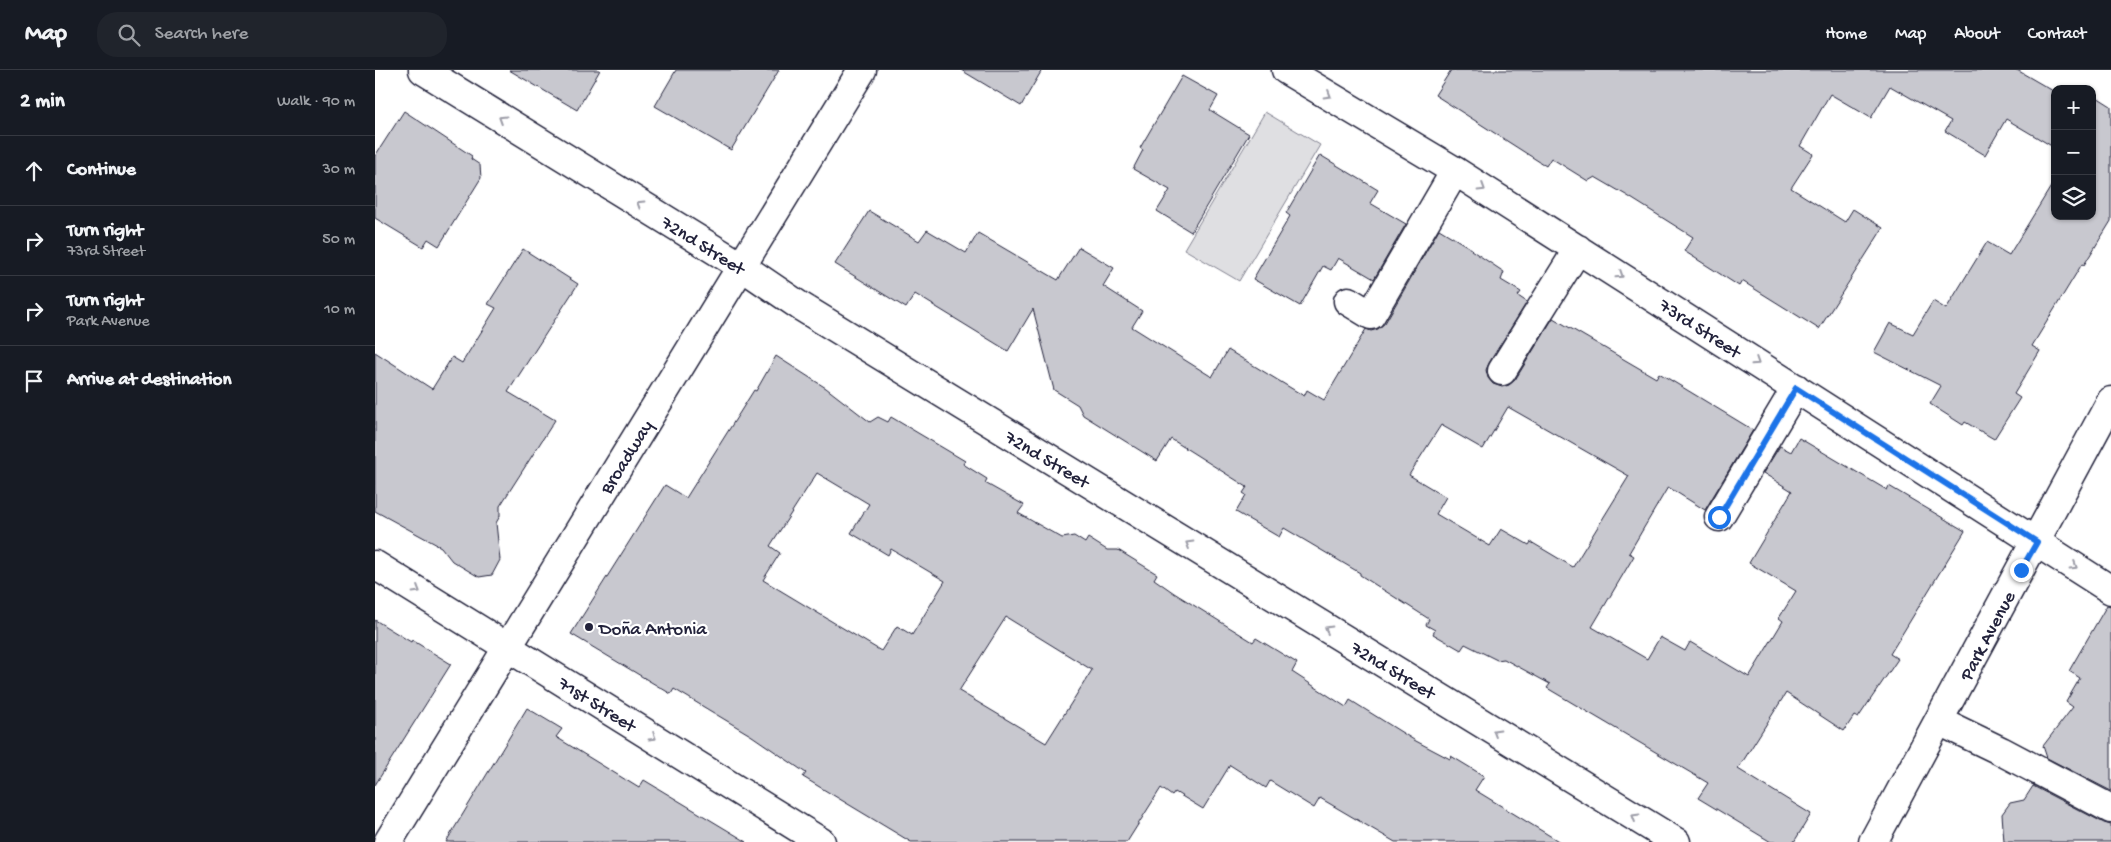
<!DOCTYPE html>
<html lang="en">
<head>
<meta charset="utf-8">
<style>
  :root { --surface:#171b24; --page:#20242c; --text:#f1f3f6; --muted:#9ea1a6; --line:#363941 }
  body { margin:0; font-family:"Gochi Hand",sans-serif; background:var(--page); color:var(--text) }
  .controls { position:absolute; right:15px; top:15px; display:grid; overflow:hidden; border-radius:10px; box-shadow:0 1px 4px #0004 }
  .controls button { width:45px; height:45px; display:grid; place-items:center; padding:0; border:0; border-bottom:1px solid var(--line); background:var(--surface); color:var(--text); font:25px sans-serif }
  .stop { position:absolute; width:15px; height:15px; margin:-11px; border:4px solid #1a73e8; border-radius:50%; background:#fff }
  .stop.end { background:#1a73e8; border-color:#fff; box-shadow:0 1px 5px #0008 }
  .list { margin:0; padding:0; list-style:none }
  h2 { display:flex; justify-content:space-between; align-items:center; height:65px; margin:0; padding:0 20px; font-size:21px }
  h2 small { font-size:16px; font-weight:400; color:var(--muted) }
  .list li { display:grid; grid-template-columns:32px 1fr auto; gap:15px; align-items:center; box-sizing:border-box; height:70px; padding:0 20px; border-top:1px solid var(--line) }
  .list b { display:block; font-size:19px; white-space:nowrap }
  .list p { margin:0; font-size:16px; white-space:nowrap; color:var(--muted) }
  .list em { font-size:16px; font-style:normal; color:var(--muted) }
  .icon { flex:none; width:28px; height:28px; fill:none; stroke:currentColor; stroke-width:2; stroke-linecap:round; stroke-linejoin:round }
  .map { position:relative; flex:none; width:1736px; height:772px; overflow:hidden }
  header { display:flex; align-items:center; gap:30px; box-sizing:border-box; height:70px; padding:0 25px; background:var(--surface); border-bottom:1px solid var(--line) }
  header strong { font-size:24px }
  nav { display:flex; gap:28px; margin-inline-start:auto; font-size:18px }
  .search { width:350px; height:45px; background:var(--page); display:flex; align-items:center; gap:12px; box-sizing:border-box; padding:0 18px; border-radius:20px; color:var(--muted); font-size:19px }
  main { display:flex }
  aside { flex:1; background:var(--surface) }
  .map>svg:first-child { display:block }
  .green { fill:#dfdfe2; stroke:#80808e }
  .building { fill:#c8c8cf; stroke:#22223b; fill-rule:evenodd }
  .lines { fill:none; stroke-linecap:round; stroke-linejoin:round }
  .minor-casing { stroke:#22223b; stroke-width:31 }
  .minor { stroke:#fff; stroke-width:28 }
  .oneway { stroke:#9c9ca7 }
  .route { stroke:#1a73e8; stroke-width:6 }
  .poi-dot { fill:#22223b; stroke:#fff; stroke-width:2 }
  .labels { text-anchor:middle; stroke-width:4.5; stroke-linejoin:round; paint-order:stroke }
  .street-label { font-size:19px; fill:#22223b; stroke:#fff }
  .poi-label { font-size:19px; fill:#22223b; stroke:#fff; text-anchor:start }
</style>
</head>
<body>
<header>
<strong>Map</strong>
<div class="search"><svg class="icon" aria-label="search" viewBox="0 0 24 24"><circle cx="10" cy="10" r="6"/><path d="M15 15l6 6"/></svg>Search here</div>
<nav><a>Home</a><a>Map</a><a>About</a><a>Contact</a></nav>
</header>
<main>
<aside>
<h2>2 min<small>Walk · 90 m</small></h2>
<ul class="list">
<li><svg class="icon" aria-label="ahead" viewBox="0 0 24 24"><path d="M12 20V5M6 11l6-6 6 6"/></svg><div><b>Continue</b></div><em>30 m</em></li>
<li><svg class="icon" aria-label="right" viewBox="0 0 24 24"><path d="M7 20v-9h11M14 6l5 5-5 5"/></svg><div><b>Turn right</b><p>73rd Street</p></div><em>50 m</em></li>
<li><svg class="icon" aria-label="right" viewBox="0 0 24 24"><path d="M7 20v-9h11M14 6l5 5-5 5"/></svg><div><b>Turn right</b><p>Park Avenue</p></div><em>10 m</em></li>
<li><svg class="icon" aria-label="arrive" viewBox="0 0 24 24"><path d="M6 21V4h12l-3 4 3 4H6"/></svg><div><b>Arrive at destination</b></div></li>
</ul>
</aside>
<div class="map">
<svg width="1736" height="772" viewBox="0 0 1736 772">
  <rect width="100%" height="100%" fill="#fff"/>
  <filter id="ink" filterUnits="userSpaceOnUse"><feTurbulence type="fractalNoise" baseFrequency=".02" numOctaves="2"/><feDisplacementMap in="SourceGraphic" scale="10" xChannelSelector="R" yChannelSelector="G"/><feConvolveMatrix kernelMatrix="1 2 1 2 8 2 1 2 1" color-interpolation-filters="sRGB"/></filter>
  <g filter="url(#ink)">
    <path class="green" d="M 890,42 L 945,75 L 864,211 L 809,179 Z"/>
    <path class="building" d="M 134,0 L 225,0 L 202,40 Z
      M 301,0 L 404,0 L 356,80 L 280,36 Z
      M 586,0 L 667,0 L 646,36 Z
      M 1076,0 L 1642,0 L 1680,22 L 1680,78 L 1631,49 L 1610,85 L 1570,61 L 1576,51 L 1515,16 L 1496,48 L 1455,24 L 1425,76 L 1438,84 L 1416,118 L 1470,152 L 1478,139 L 1508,158 L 1444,259 L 1367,211 L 1364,216 L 1309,181 L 1318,167 L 1251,125 L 1220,107 L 1213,111 L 1176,88 L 1171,96 L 1060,25 Z
      M 807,6 L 843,26 L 835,40 L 874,64 L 816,162 L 782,141 L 795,120 L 758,99 L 768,80 L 765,78 Z
      M 1717,24 L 1736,36 L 1736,151 L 1709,195 L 1707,194 L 1657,276 L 1665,281 L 1639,324 L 1645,328 L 1619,369 L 1590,352 L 1588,355 L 1555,334 L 1566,316 L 1499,282 L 1515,253 L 1538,264 L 1558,231 L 1571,239 L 1612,172 L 1634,185 L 1680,110 L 1680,146 L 1717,146 Z
      M 29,41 L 97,86 L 96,89 L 105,95 L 106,108 L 64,176 L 53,169 L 48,177 L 0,148 L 0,86 Z
      M 945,85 L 1003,120 L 995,133 L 1031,154 L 999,209 L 963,188 L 956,200 L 948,196 L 925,236 L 878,209 L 915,146 L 911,143 Z
      M 494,141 L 544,171 L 552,160 L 591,183 L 603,163 L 683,210 L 704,177 L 739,198 L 728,216 L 767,241 L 757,257 L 837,307 L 853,280 L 929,326 L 932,320 L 949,330 L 991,259 L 996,261 L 1003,259 L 1010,253 L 1064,159 L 1097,179 L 1096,180 L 1129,202 L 1126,210 L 1146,222 L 1143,226 L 1152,232 L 1114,293 L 1111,300 L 1113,308 L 1118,314 L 1127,317 L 1134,315 L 1140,310 L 1178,248 L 1281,308 L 1284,303 L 1378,360 L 1330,440 L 1293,417 L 1254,483 L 1259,486 L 1217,557 L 1272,589 L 1285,567 L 1310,581 L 1315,572 L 1374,607 L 1408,551 L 1404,548 L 1421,521 L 1374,493 L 1417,421 L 1388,403 L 1405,376 L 1416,382 L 1424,368 L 1512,420 L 1514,416 L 1590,461 L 1515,584 L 1523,589 L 1483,648 L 1479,646 L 1469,661 L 1411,623 L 1363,699 L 1436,744 L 1419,772 L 1396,772 L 1323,728 L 1333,713 L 1172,618 L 1175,614 L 1129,589 L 1122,590 L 1090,574 L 1086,580 L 1058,564 L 1060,560 L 1051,555 L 1054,549 L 985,505 L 985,503 L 909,458 L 904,467 L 861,442 L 871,425 L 868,423 L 872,417 L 796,369 L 782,391 L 708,345 L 703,335 L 679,320 L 658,239 L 633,281 L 540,224 L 531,238 L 460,194 ZM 1133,337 L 1254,406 L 1198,497 L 1156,472 L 1154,475 L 1126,459 L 1115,476 L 1061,444 L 1071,427 L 1034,405 L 1066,355 L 1108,379 Z
      M 148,179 L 203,214 L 133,322 L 180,350 L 125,436 L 125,446 L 121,453 L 125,490 L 117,505 L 104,507 L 77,491 L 66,477 L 0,441 L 0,282 L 57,319 L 77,287 L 87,293 L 121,238 L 113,234 Z
      M 401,286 L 451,318 L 495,352 L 503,347 L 513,352 L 516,347 L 590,391 L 588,394 L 612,409 L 610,413 L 649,435 L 643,443 L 687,468 L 699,466 L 710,473 L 713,468 L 732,480 L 743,480 L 782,504 L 779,509 L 799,523 L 878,572 L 881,568 L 922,593 L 917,602 L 971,637 L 975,630 L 1039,670 L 1075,689 L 1076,686 L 1109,706 L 1100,720 L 1185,772 L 1020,772 L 945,728 L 939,738 L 895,711 L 891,718 L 855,695 L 828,739 L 800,722 L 797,726 L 786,718 L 752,772 L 536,772 L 428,707 L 431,703 L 377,666 L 299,619 L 296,624 L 196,564 L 290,415 L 311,428 L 379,320 L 381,321 ZM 442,403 L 494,434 L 476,463 L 513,485 L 516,479 L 570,511 L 537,565 L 522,556 L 506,581 L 388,510 L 405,483 L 395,476 ZM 631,547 L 717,600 L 671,673 L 584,621 Z
      M 1732,535 L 1736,536 L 1736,721 L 1672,688 L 1668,676 L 1698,637 L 1691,632 L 1705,608 L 1694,601 Z
      M 0,550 L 36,572 L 37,570 L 76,594 L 0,715 Z
      M 152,638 L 187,659 L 181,667 L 264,718 L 269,710 L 372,772 L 71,772 Z
      M 1658,716 L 1729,753 L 1736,755 L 1736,772 L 1629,772 L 1627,744 L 1635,733 L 1649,730 Z"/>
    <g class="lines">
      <g class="minor-casing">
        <path id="minor" d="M 48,0 L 366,196 L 425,236 L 1301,772
          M 911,0 L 1080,101 L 1736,520
          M 973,231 L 996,245 L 1080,101
          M 1127,301 L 1203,179
          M 1344,447 L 1421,318
          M 0,495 L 446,772
          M 1564,651 L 1626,681 L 1736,739
          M 13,772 L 487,0
          M 1498,772 L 1736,331"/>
      </g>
      <use href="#minor" class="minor"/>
    </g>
    <defs><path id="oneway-chevron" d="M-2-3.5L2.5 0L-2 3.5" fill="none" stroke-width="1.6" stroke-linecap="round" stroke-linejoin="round" transform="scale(1.25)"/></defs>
    <g class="oneway">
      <use href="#oneway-chevron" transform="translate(953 25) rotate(31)"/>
      <use href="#oneway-chevron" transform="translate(127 49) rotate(-148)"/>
      <use href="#oneway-chevron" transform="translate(1107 118) rotate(32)"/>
      <use href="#oneway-chevron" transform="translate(265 134) rotate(-148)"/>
      <use href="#oneway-chevron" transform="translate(1245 205) rotate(33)"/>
      <use href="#oneway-chevron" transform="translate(1381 292) rotate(33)"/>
      <use href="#oneway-chevron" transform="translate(814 474) rotate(-149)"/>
      <use href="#oneway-chevron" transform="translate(1699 496) rotate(32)"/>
      <use href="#oneway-chevron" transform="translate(42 520) rotate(31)"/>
      <use href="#oneway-chevron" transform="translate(953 559) rotate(-149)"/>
      <use href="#oneway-chevron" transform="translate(1121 662) rotate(-149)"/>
      <use href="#oneway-chevron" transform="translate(278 667) rotate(32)"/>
      <use href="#oneway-chevron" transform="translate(1260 747) rotate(-149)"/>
    </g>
  </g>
  <g class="lines" filter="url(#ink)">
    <path class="route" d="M 1344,447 L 1421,318 L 1662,472 L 1646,500"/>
  </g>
  <circle class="poi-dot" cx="214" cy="557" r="5"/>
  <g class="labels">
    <g class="street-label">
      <text transform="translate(329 174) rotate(32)" y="7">72nd Street</text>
      <text transform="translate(1326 257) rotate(33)" y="7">73rd Street</text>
      <text transform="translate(250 386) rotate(-58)" y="7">Broadway</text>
      <text transform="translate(673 388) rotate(31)" y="7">72nd Street</text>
      <text transform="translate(1611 565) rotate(-62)" y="7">Park Avenue</text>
      <text transform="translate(1019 599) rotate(31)" y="7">72nd Street</text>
      <text transform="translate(223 633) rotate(32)" y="7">71st Street</text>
    </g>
    <g class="poi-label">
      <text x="224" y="564">Doña Antonia</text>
    </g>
  </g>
</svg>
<div class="controls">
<button>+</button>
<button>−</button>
<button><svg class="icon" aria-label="layers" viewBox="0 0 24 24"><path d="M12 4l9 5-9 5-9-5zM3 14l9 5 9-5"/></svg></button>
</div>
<div class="stop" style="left:1344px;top:447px"></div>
<div class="stop end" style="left:1646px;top:500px"></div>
</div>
</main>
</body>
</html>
